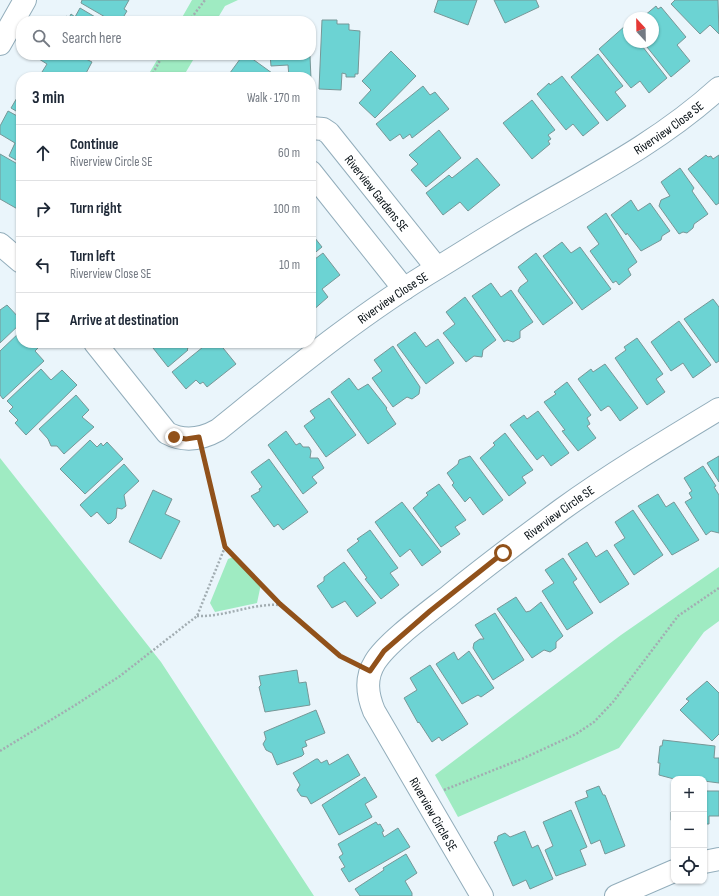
<!DOCTYPE html>
<html lang="en">
<head>
<meta charset="utf-8">
<style>
  :root { --surface:#fff; --page:#f2f2f3; --text:#1f2937; --muted:#747a83; --line:#e0e1e3 }
  body { margin:0; font-family:"Sofia Sans Condensed",sans-serif; background:var(--page); color:var(--text) }
  .controls { position:absolute; right:12px; bottom:12px; display:grid; overflow:hidden; border-radius:8px; box-shadow:0 1px 3px #0004 }
  .controls button { width:36px; height:36px; display:grid; place-items:center; padding:0; border:0; border-bottom:1px solid var(--line); background:var(--surface); color:var(--text); font:20px sans-serif }
  .compass { position:absolute; left:623px; top:12px; width:36px; height:36px; border-radius:50%; background:var(--surface); box-shadow:0 1px 3px #0004; rotate:338deg }
  .stop { position:absolute; width:12px; height:12px; margin:-9px; border:3px solid #91511a; border-radius:50%; background:#fff }
  .stop.end { background:#91511a; border-color:#fff; box-shadow:0 1px 4px #0008 }
  .list { margin:0; padding:0; list-style:none }
  h2 { display:flex; justify-content:space-between; align-items:center; height:52px; margin:0; padding:0 16px; font-size:17px }
  h2 small { font-size:13px; font-weight:400; color:var(--muted) }
  .list li { display:grid; grid-template-columns:26px 1fr auto; gap:12px; align-items:center; box-sizing:border-box; height:56px; padding:0 16px; border-top:1px solid var(--line) }
  .list b { display:block; font-size:15px; white-space:nowrap }
  .list p { margin:0; font-size:13px; white-space:nowrap; color:var(--muted) }
  .list em { font-size:13px; font-style:normal; color:var(--muted) }
  .icon { flex:none; width:22px; height:22px; fill:none; stroke:currentColor; stroke-width:2; stroke-linecap:round; stroke-linejoin:round }
  .map { position:relative; flex:none; width:719px; height:896px; overflow:hidden }
  .search { position:absolute; background:var(--surface); box-shadow:0 1px 3px #0004; left:16px; top:16px; width:300px; height:44px; display:flex; align-items:center; gap:10px; box-sizing:border-box; padding:0 14px; border-radius:16px; color:var(--muted); font-size:15px }
  .panel { position:absolute; background:var(--surface); box-shadow:0 1px 3px #0004; left:16px; top:72px; width:300px; height:276px; border-radius:16px }
  .map>svg:first-child { display:block }
  .green { fill:#9febc2 }
  .building { fill:#6cd3d3; stroke:#779797 }
  .lines { fill:none; stroke-linecap:round; stroke-linejoin:round }
  .street-casing { stroke:#92adbb; stroke-width:24 }
  .path { stroke:#a2adb2; stroke-width:2.5; stroke-dasharray:2 2; stroke-linecap:butt }
  .street { stroke:#fff; stroke-width:22 }
  .route { stroke:#91511a; stroke-width:5 }
  .labels { text-anchor:middle; stroke-width:3.5; stroke-linejoin:round; paint-order:stroke }
  .street-label { font-size:13px; fill:#040d12; stroke:#fff }
</style>
</head>
<body>
<div class="map">
<svg width="719" height="896" viewBox="0 0 719 896">
  <rect width="100%" height="100%" fill="#eaf5fb"/>
  <path class="green" d="M 192,0 L 238,0 L 225,6 L 216,21 L 180,21 Z
    M 160,55 L 196,55 L 183,77 L 147,77 Z
    M 0,458 L 161,662 L 314,896 L 0,896 Z
    M 236,556 L 261,584 L 257,603 L 215,612 L 210,603 L 228,559 Z
    M 719,567 L 719,621 L 704,632 L 619,748 L 458,817 L 435,775 L 621,635 Z"/>
  <path class="building" d="M 82,0 L 129,0 L 124,9 L 127,11 L 121,21 L 112,21 L 81,3 Z
    M 438,0 L 477,0 L 468,25 L 434,12 Z
    M 494,0 L 536,0 L 539,7 L 505,23 Z
    M 675,0 L 718,0 L 719,34 L 710,25 L 700,34 L 671,4 Z
    M 656,6 L 658,9 L 661,7 L 686,37 L 677,45 L 690,61 L 671,77 L 643,42 L 653,42 L 653,18 L 646,18 L 644,16 Z
    M 80,8 L 102,21 L 64,21 L 66,16 L 69,18 L 71,14 L 75,17 Z
    M 322,20 L 337,20 L 337,24 L 349,24 L 349,30 L 360,31 L 358,74 L 355,74 L 355,77 L 346,77 L 346,74 L 342,73 L 341,90 L 319,89 Z
    M 625,26 L 629,31 L 629,42 L 639,42 L 667,78 L 649,93 L 640,81 L 631,88 L 599,49 Z
    M 391,51 L 416,76 L 375,118 L 359,103 L 371,90 L 362,81 Z
    M 598,54 L 623,86 L 615,92 L 626,106 L 607,121 L 571,77 Z
    M 41,55 L 78,55 L 92,62 L 84,77 L 52,77 L 42,72 L 47,64 L 39,59 Z
    M 243,55 L 247,55 L 272,73 L 269,77 L 227,77 Z
    M 270,55 L 310,56 L 311,79 L 311,77 L 289,77 L 288,65 L 271,66 Z
    M 562,76 L 599,123 L 583,136 L 573,124 L 566,130 L 537,94 L 549,83 L 550,85 Z
    M 423,86 L 430,95 L 435,92 L 449,109 L 412,138 L 410,134 L 403,139 L 400,134 L 390,141 L 376,124 Z
    M 21,91 L 21,114 L 11,108 Z
    M 532,100 L 555,130 L 548,135 L 551,139 L 548,141 L 550,144 L 532,159 L 503,123 Z
    M 8,111 L 21,118 L 21,163 L 9,156 L 15,143 L 0,134 L 0,126 Z
    M 439,130 L 461,158 L 426,187 L 411,170 L 418,164 L 409,155 Z
    M 0,154 L 21,166 L 19,172 L 21,173 L 21,211 L 0,199 Z
    M 706,155 L 708,157 L 711,156 L 713,159 L 719,155 L 719,203 L 716,205 L 688,169 Z
    M 477,158 L 500,185 L 468,211 L 460,202 L 443,215 L 426,193 L 449,175 L 452,178 Z
    M 680,168 L 694,188 L 692,191 L 708,214 L 694,224 L 693,228 L 687,233 L 683,232 L 679,234 L 659,206 L 661,200 L 670,196 L 661,182 Z
    M 631,200 L 638,211 L 650,203 L 670,231 L 662,236 L 661,240 L 641,251 L 627,233 L 626,235 L 611,215 Z
    M 606,213 L 637,262 L 628,269 L 631,275 L 619,285 L 616,281 L 613,283 L 590,251 L 599,244 L 587,227 Z
    M 311,233 L 322,247 L 311,256 Z
    M 562,242 L 571,253 L 580,247 L 611,289 L 582,310 L 543,256 Z
    M 323,253 L 340,275 L 322,289 L 328,297 L 311,312 L 311,262 Z
    M 536,253 L 573,303 L 543,325 L 518,291 L 520,287 L 528,281 L 518,267 Z
    M 491,283 L 501,297 L 511,290 L 533,322 L 520,331 L 520,338 L 513,342 L 507,340 L 504,342 L 472,296 Z
    M 465,297 L 496,340 L 483,350 L 482,357 L 474,356 L 466,362 L 443,333 L 455,324 L 446,312 Z
    M 713,299 L 719,307 L 719,361 L 716,363 L 684,319 Z
    M 7,305 L 21,320 L 21,323 L 0,343 L 0,310 Z
    M 679,321 L 711,365 L 693,378 L 683,363 L 671,371 L 651,342 Z
    M 21,331 L 21,343 L 36,343 L 39,347 L 35,351 L 44,361 L 3,399 L 0,395 L 0,351 Z
    M 415,332 L 426,347 L 438,339 L 454,363 L 426,384 L 397,345 Z
    M 637,338 L 663,374 L 656,379 L 665,392 L 647,405 L 615,358 L 626,350 L 624,347 Z
    M 159,343 L 194,343 L 187,349 L 188,350 L 168,367 L 153,348 Z
    M 208,343 L 219,343 L 236,364 L 207,387 L 203,382 L 200,384 L 196,380 L 186,389 L 172,372 Z
    M 393,346 L 420,387 L 419,394 L 412,399 L 407,397 L 393,407 L 372,378 L 382,371 L 374,360 Z
    M 605,364 L 638,408 L 620,421 L 610,407 L 608,406 L 601,411 L 578,379 L 591,369 L 593,372 Z
    M 41,369 L 51,380 L 62,370 L 77,385 L 26,435 L 15,423 L 18,420 L 9,411 L 13,407 L 7,401 Z
    M 349,378 L 358,390 L 368,384 L 387,408 L 386,409 L 396,424 L 368,444 L 331,392 Z
    M 567,382 L 591,415 L 587,418 L 590,424 L 587,426 L 596,438 L 578,451 L 562,431 L 565,430 L 544,402 L 556,394 L 554,392 Z
    M 76,395 L 89,410 L 82,417 L 94,427 L 64,454 L 57,446 L 51,446 L 48,439 L 39,429 Z
    M 329,398 L 356,435 L 326,457 L 304,426 L 315,418 L 310,411 Z
    M 538,411 L 569,453 L 551,466 L 543,455 L 537,460 L 510,425 L 524,415 L 527,419 Z
    M 286,431 L 296,445 L 300,443 L 303,447 L 309,447 L 311,451 L 310,458 L 318,458 L 324,468 L 312,477 L 317,483 L 303,494 L 268,445 Z
    M 505,433 L 533,470 L 522,477 L 526,483 L 509,496 L 480,458 L 495,445 L 493,443 Z
    M 90,440 L 97,447 L 101,443 L 103,446 L 107,442 L 123,459 L 85,494 L 60,469 Z
    M 470,456 L 503,500 L 483,515 L 470,497 L 465,502 L 452,485 L 454,483 L 447,473 L 458,464 L 459,460 Z
    M 719,456 L 719,482 L 707,463 Z
    M 269,459 L 308,512 L 283,530 L 278,524 L 274,527 L 251,496 L 260,491 L 259,489 L 262,487 L 251,472 Z
    M 124,464 L 139,481 L 124,495 L 126,506 L 122,509 L 117,508 L 116,518 L 111,523 L 108,524 L 97,512 L 91,517 L 80,505 Z
    M 703,466 L 716,486 L 714,487 L 719,495 L 719,533 L 711,531 L 706,535 L 685,502 L 692,498 L 689,493 L 692,491 L 684,478 Z
    M 439,484 L 466,520 L 455,527 L 460,534 L 441,547 L 413,508 L 428,495 L 426,493 Z
    M 153,490 L 172,499 L 165,514 L 180,521 L 161,559 L 129,542 Z
    M 658,494 L 666,507 L 674,502 L 699,540 L 672,555 L 638,506 Z
    M 402,502 L 441,552 L 422,566 L 410,549 L 400,557 L 375,522 Z
    M 633,510 L 663,555 L 634,575 L 614,545 L 625,538 L 615,522 Z
    M 370,530 L 398,568 L 390,573 L 399,585 L 381,599 L 365,579 L 367,578 L 347,550 L 359,541 L 357,539 Z
    M 587,542 L 596,557 L 607,550 L 629,584 L 600,603 L 568,554 Z
    M 563,558 L 577,579 L 573,582 L 593,613 L 567,630 L 542,591 L 554,583 L 545,570 Z
    M 344,562 L 376,603 L 357,617 L 345,601 L 332,608 L 317,586 L 324,581 L 324,577 Z
    M 516,597 L 526,612 L 530,611 L 541,602 L 563,636 L 556,642 L 556,648 L 550,652 L 544,650 L 532,658 L 497,609 Z
    M 495,613 L 524,660 L 493,680 L 473,648 L 474,643 L 480,639 L 484,639 L 475,625 Z
    M 469,651 L 494,688 L 481,697 L 478,695 L 462,704 L 436,664 L 454,652 L 458,660 Z
    M 430,665 L 468,724 L 442,741 L 439,737 L 432,742 L 419,722 L 418,723 L 404,698 L 417,690 L 410,678 Z
    M 297,670 L 299,683 L 306,682 L 310,705 L 265,712 L 259,687 L 261,685 L 259,676 Z
    M 707,681 L 719,693 L 719,734 L 712,741 L 680,710 L 689,701 L 686,699 Z
    M 316,710 L 325,733 L 305,741 L 307,746 L 302,748 L 304,754 L 302,756 L 277,765 L 272,753 L 266,750 L 263,744 L 266,739 L 264,732 Z
    M 663,740 L 715,746 L 714,758 L 719,758 L 719,783 L 704,781 L 704,779 L 674,779 L 659,775 L 660,763 L 658,763 L 660,746 L 662,746 Z
    M 348,754 L 360,775 L 311,804 L 307,797 L 301,796 L 297,790 L 300,785 L 293,773 L 316,759 L 318,759 L 321,763 L 327,760 L 329,765 Z
    M 365,777 L 377,797 L 365,804 L 372,817 L 339,835 L 322,805 Z
    M 599,786 L 603,795 L 605,795 L 625,846 L 605,854 L 600,840 L 591,844 L 575,802 L 588,797 L 586,791 Z
    M 704,791 L 719,791 L 719,816 L 709,816 L 709,824 L 704,824 Z
    M 674,794 L 674,824 L 671,820 L 671,812 L 674,811 Z
    M 571,810 L 587,847 L 580,850 L 586,865 L 556,876 L 545,850 L 553,846 L 543,822 Z
    M 376,822 L 378,825 L 380,824 L 384,831 L 382,832 L 384,837 L 398,828 L 410,847 L 349,882 L 341,869 L 345,867 L 339,857 L 343,854 L 338,844 Z
    M 525,831 L 532,848 L 538,845 L 553,879 L 530,889 L 526,880 L 513,886 L 494,842 L 497,841 L 498,836 L 505,833 L 510,837 Z
    M 406,854 L 417,873 L 405,881 L 412,893 L 412,896 L 360,896 L 355,889 L 384,870 L 383,868 Z"/>
  <g class="lines">
    <g class="street-casing">
      <g id="street">
        <path d="M 0,44 L 25,0"/>
        <path id="s1" d="M 311,128 L 323,129 L 329,133 L 437,268"/>
        <path d="M 311,172 L 404,289"/>
        <path d="M 0,244 L 21,262"/>
        <path id="s2" d="M 95,343 L 167,433 C 184,442 202,439 218,430 C 289,373 360,314 439,267 C 470,248 501,228 533,210 C 598,173 663,139 719,88"/>
        <path d="M 704,862 L 719,859"/>
        <path id="s3" d="M 482,896 L 374,711 C 367,694 365,678 375,662 C 387,642 430,611 450,595 C 486,566 523,538 561,510 C 611,474 666,441 719,409"/>
        <path d="M 616,896 L 674,871"/>
      </g>
    </g>
    <path class="path" d="M 189,21 L 205,0
      M 151,77 L 163,55
      M 204,457 L 225,547 L 280,605 L 340,656 L 351,661
      M 197,616 C 226,617 252,603 280,605
      M 0,751 L 77,704 L 120,676 L 197,616 L 225,547
      M 444,790 L 524,758 L 576,734 L 594,722 L 613,702 L 678,616 L 719,588"/>
    <use href="#street" class="street"/>
  </g>
  <g class="lines">
    <path class="route" d="M 174,437 L 186,439 L 199,437 L 225,547 L 280,604 L 340,656 L 370,671 L 384,651 L 430,611 L 503,553"/>
  </g>
  <g class="labels">
    <g class="street-label">
      <text dy="5" stroke="none"><textPath href="#s2" startOffset="712">Riverview Close SE</textPath></text>
      <text dy="5" stroke="none"><textPath href="#s1" startOffset="96">Riverview Gardens SE</textPath></text>
      <text dy="5" stroke="none"><textPath href="#s2" startOffset="388">Riverview Close SE</textPath></text>
      <text dy="5" stroke="none"><textPath href="#s3" startOffset="503">Riverview Circle SE</textPath></text>
      <text transform="translate(434 814) rotate(60)" y="5">Riverview Circle SE</text>
    </g>
  </g>
</svg>
<div class="controls">
<button>+</button>
<button>−</button>
<button><svg class="icon" aria-label="locate" viewBox="0 0 24 24"><circle cx="12" cy="12" r="6"/><path d="M12 2v4M12 18v4M2 12h4M18 12h4"/></svg></button>
</div>
<svg class="compass" viewBox="-18 -18 36 36"><path d="M0-13l5 13h-10z" fill="#e53935"/><path d="M0 13l5-13h-10z" fill="#747a83"/></svg>
<div class="stop" style="left:503px;top:553px"></div>
<div class="stop end" style="left:174px;top:437px"></div>
<div class="search"><svg class="icon" aria-label="search" viewBox="0 0 24 24"><circle cx="10" cy="10" r="6"/><path d="M15 15l6 6"/></svg>Search here</div>
<section class="panel">
<h2>3 min<small>Walk · 170 m</small></h2>
<ul class="list">
<li><svg class="icon" aria-label="ahead" viewBox="0 0 24 24"><path d="M12 20V5M6 11l6-6 6 6"/></svg><div><b>Continue</b><p>Riverview Circle SE</p></div><em>60 m</em></li>
<li><svg class="icon" aria-label="right" viewBox="0 0 24 24"><path d="M7 20v-9h11M14 6l5 5-5 5"/></svg><div><b>Turn right</b></div><em>100 m</em></li>
<li><svg class="icon" aria-label="left" viewBox="0 0 24 24"><path d="M17 20v-9H6M10 6l-5 5 5 5"/></svg><div><b>Turn left</b><p>Riverview Close SE</p></div><em>10 m</em></li>
<li><svg class="icon" aria-label="arrive" viewBox="0 0 24 24"><path d="M6 21V4h12l-3 4 3 4H6"/></svg><div><b>Arrive at destination</b></div></li>
</ul>
</section>
</div>
</body>
</html>
